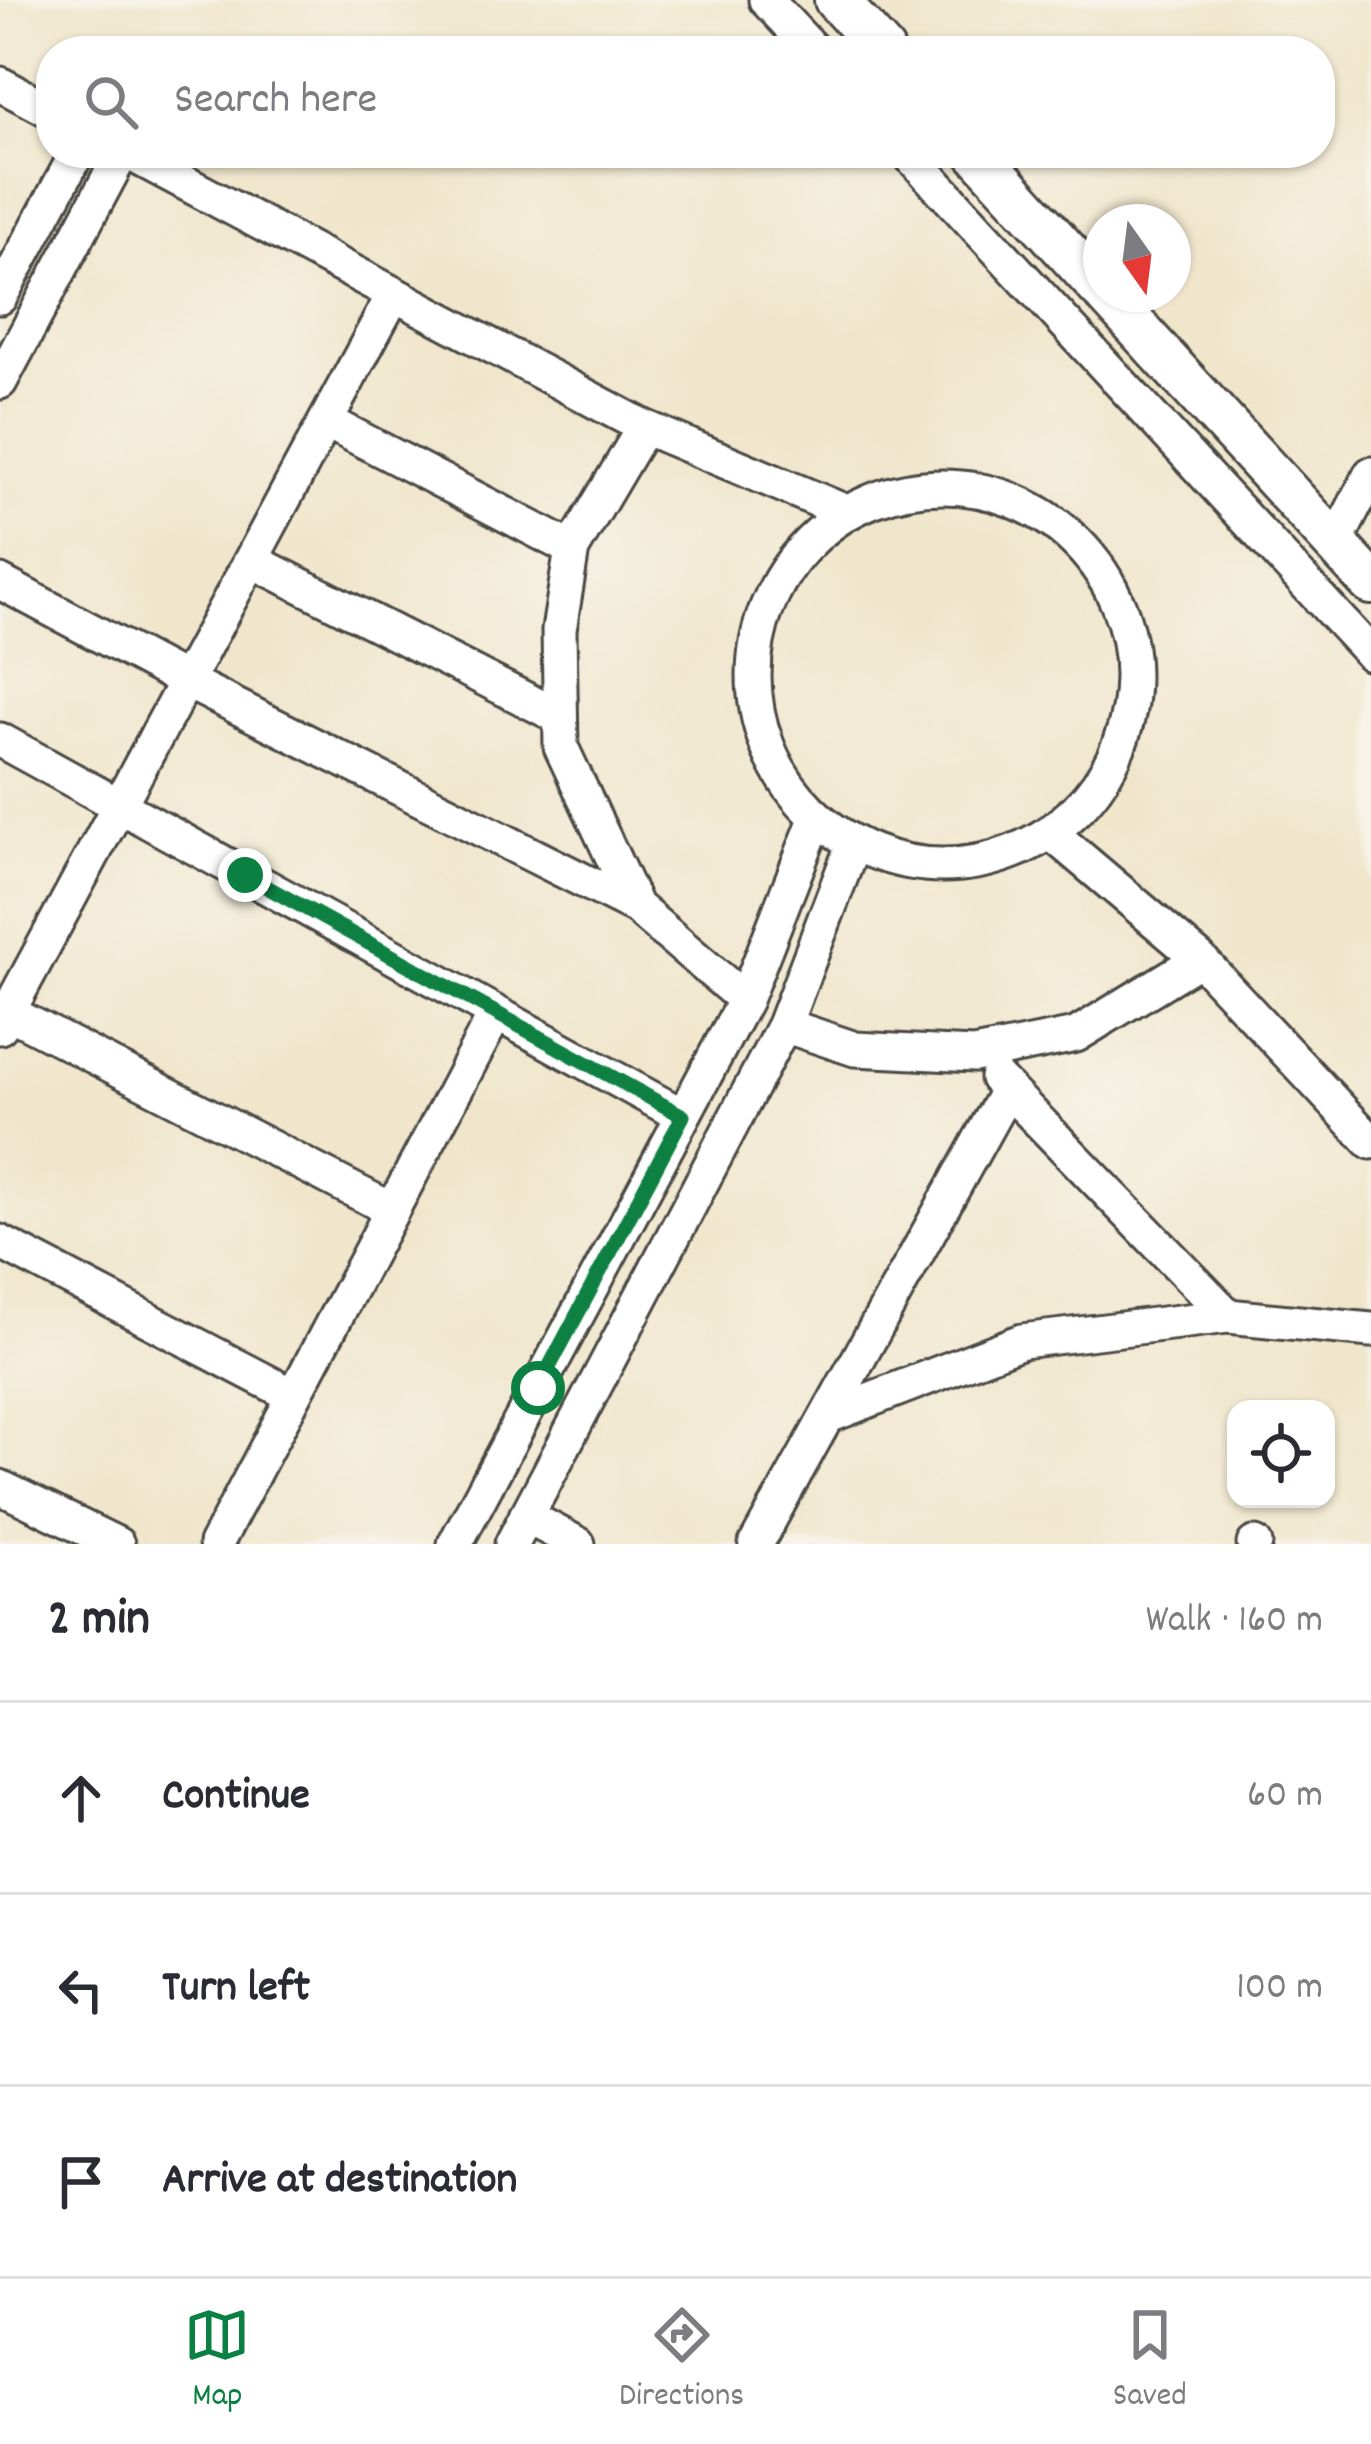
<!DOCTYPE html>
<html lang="en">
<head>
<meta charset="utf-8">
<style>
  :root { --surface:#fff; --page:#f7f7f7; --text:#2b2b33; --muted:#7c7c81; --line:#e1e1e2; --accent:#0b8043 }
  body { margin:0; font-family:Dekko,sans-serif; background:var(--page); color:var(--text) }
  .controls { position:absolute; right:36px; bottom:36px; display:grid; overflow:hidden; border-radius:24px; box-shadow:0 3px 9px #0004 }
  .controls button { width:108px; height:108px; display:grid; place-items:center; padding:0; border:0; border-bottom:3px solid var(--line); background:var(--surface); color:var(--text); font:60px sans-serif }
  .compass { position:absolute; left:1083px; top:204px; width:108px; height:108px; border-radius:50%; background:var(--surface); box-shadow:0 3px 9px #0004; rotate:166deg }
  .stop { position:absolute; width:36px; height:36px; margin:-27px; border:9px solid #0b8043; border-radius:50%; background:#fff }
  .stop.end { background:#0b8043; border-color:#fff; box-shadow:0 3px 12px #0008 }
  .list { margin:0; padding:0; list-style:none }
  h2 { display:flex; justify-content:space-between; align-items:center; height:156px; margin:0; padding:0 48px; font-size:51px }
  h2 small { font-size:39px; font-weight:400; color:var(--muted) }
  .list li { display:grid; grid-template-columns:78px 1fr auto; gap:36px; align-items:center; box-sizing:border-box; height:192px; padding:0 48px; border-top:3px solid var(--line) }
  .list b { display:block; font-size:45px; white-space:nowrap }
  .list em { font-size:39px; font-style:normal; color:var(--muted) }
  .icon { flex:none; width:66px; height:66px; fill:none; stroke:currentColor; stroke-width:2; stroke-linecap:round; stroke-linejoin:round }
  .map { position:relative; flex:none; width:1371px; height:1544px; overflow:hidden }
  .search { position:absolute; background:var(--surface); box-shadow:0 3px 9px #0004; left:36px; right:36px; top:36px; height:132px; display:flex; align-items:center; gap:30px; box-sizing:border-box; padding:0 42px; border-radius:48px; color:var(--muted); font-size:45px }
  .sheet { height:732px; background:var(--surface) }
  nav { display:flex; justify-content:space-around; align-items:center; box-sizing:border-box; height:168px; border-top:3px solid var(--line); background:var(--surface); font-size:33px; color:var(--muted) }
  nav a { display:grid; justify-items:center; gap:6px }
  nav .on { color:var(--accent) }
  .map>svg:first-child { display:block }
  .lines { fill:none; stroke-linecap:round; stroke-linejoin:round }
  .minor-casing { stroke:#494743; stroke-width:39 }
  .tertiary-casing { stroke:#494743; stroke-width:48 }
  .minor { stroke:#fff; stroke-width:33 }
  .tertiary { stroke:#fff; stroke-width:42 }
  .route { stroke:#0b8043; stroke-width:15 }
</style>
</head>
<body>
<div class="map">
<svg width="1371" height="1544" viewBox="0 0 1371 1544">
  <rect width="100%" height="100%" fill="#f7f3e8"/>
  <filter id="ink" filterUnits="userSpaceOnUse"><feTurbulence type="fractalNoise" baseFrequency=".00833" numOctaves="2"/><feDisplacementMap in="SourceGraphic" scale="24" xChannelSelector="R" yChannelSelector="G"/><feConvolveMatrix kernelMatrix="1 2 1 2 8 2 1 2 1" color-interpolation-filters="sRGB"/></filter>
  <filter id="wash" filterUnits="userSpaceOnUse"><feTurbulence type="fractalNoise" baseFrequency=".004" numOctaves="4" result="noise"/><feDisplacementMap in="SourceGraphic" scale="48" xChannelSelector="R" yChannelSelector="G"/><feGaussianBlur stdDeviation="2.7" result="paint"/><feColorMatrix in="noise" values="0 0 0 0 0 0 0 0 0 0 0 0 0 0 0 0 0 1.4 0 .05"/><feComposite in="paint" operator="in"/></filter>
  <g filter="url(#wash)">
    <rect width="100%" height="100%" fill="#f0e6cc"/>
  </g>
  <g filter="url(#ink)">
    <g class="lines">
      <g class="minor-casing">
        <path id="minor" d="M 766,0 L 814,51
          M 0,84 L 51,111
          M 129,153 L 644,427 L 846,512
          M 908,153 L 1371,654
          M 0,297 L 77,153
          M 0,382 L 122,153
          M 326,421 L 572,549
          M 644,427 L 572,549 L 559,630 L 561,747 L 636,907 L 745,1000
          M754 676a189 189 0 1 1 378 0a189 189 0 1 1-378 0Z
          M 1335,544 L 1371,474
          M 251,560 L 560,717
          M 0,582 L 186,681 L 636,907
          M 0,740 L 683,1116
          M 1051,833 L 1200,959 L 1371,1142
          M 8,1012 L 392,1210
          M 784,1025 L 855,1049 L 974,1055 L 1076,1035 L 1200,959
          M 0,1027 L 394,294
          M 997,1078 L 1228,1316
          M 0,1242 L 294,1396
          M 828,1416 L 1022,1341 L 1228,1316 L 1371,1330
          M 0,1487 L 117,1544
          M 526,1516 L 578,1544
          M 216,1544 L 496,1013
          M 455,1544 L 745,1000 L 816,819
          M 512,1544 L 784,1025 L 853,845
          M 756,1544 L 1008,1089
          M 1254,1544 L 1255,1544"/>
      </g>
      <g class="tertiary-casing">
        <path id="tertiary" d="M 836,0 L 883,51
          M 977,153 L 1101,289
          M 1106,294 L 1371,583"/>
      </g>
      <use href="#minor" class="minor"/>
      <use href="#tertiary" class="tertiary"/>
    </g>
  </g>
  <g class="lines" filter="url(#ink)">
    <path class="route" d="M 245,875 L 683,1116 L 538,1388"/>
  </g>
</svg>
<div class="controls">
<button><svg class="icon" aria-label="locate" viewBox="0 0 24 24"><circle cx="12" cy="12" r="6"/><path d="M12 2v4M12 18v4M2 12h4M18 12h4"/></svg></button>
</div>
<svg class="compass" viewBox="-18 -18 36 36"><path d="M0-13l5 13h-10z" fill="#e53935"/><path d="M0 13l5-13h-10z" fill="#7c7c81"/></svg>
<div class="stop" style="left:538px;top:1388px"></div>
<div class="stop end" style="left:245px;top:875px"></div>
<div class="search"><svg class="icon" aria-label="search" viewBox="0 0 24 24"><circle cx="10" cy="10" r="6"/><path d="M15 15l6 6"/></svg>Search here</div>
</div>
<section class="sheet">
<h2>2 min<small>Walk · 160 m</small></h2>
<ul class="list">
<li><svg class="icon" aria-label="ahead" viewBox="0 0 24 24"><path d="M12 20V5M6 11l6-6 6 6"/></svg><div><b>Continue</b></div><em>60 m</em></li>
<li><svg class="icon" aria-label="left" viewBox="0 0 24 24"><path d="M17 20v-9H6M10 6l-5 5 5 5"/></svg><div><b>Turn left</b></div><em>100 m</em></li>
<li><svg class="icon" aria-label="arrive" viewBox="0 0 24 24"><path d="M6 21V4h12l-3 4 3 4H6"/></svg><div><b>Arrive at destination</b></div></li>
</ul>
</section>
<nav>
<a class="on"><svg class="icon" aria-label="map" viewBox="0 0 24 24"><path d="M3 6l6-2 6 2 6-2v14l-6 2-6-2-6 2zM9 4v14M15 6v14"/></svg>Map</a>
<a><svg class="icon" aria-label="directions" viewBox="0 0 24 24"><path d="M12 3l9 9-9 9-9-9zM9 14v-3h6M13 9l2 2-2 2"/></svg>Directions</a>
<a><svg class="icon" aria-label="saved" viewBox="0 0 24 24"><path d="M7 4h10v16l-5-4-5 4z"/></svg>Saved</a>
</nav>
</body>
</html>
